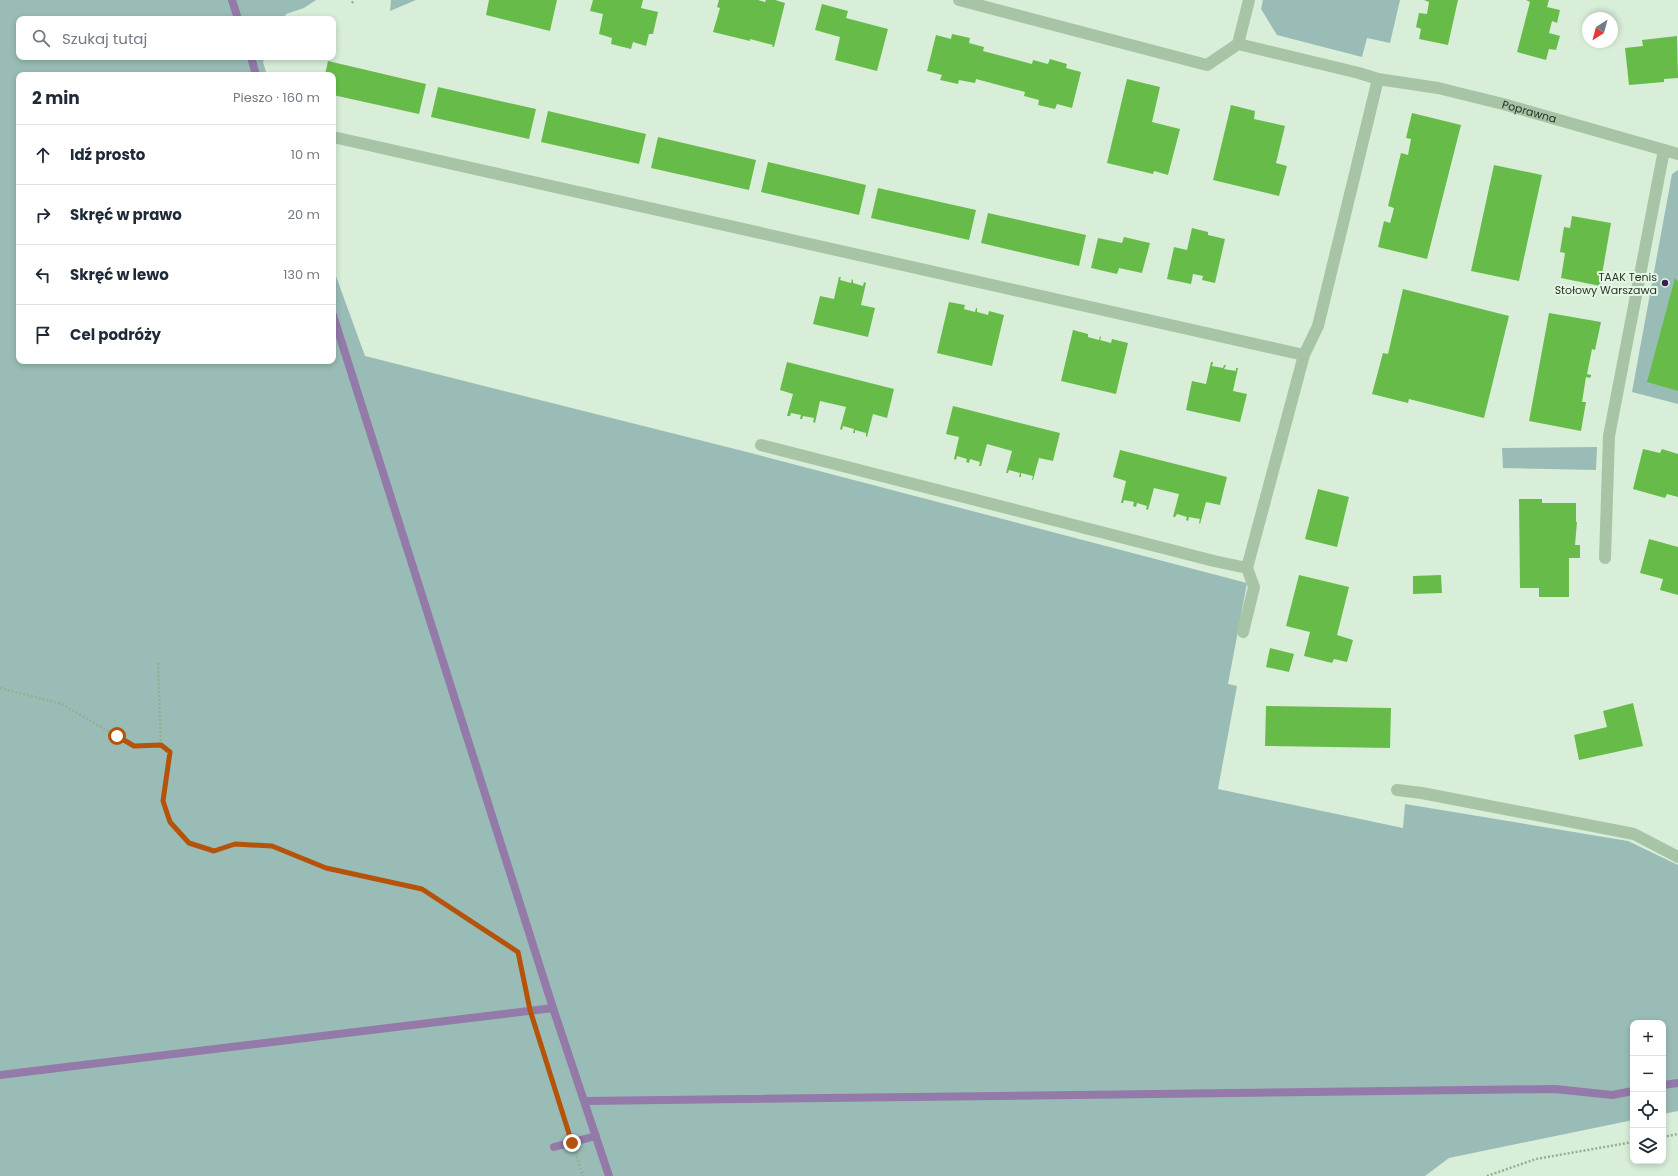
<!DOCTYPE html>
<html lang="pl">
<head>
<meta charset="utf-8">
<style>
  :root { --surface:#fff; --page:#f6f6f7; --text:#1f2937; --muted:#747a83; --line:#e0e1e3 }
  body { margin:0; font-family:Poppins,sans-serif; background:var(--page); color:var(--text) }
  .controls { position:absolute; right:12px; bottom:12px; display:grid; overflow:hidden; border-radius:8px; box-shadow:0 2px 6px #0003 }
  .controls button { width:36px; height:36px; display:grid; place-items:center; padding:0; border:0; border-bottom:1px solid var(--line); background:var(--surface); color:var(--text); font:20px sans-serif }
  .compass { position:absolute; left:1582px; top:12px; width:36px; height:36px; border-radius:50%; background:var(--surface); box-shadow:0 2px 6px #0003; rotate:216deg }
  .stop { position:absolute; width:12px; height:12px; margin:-9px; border:3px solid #b45309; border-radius:50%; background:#fff }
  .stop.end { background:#b45309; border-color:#fff; box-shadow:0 1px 4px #0008 }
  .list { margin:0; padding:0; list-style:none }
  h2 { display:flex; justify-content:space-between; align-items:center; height:52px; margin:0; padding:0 16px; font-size:17px }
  h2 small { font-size:13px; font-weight:400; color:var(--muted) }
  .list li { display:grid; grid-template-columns:26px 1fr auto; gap:12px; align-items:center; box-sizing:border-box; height:60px; padding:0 16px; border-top:1px solid var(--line) }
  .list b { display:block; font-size:15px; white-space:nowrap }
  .list em { font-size:13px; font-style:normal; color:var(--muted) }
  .icon { flex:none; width:22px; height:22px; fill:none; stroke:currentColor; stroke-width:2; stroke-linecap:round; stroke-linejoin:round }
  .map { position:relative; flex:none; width:1678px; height:1176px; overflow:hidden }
  .search { position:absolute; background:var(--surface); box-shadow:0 2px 6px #0003; left:16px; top:16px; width:320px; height:44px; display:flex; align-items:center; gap:10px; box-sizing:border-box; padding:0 14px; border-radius:8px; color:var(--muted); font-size:15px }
  .panel { position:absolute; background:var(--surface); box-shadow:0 2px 6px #0003; left:16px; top:72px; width:320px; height:292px; border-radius:8px }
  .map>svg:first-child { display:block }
  .green { fill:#9abcb6 }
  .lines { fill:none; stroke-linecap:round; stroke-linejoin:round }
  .stream { stroke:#937aa9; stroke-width:8 }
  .building { fill:#67bc49 }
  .path { stroke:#92b190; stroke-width:2.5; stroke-dasharray:2 2; stroke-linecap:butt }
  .lane { stroke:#a7c5a6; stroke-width:12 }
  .street { stroke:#a7c5a6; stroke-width:12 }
  .route { stroke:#b45309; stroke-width:5 }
  .poi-dot { fill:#3a1f4f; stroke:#e4f7e5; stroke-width:1.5 }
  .labels { text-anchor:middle; stroke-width:4; stroke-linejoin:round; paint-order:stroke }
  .street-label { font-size:11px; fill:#283226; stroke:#e4f7e5 }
  .poi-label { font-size:11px; fill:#283226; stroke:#e4f7e5; text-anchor:end }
</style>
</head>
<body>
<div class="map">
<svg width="1678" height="1176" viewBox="0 0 1678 1176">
  <rect width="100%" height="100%" fill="#d8eed9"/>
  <path class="green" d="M 0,0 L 316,0 L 304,8 L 286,14 L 284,19 L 19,19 L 19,57 L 265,57 L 263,62 L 267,75 L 19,75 L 19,361 L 333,361 L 333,268 L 365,356 L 747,452 L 1247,583 L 1228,684 L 1237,686 L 1218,789 L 1403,828 L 1405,804 L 1628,841 L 1678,865 L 1678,1111 L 1663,1114 L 1663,1023 L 1633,1023 L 1633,1120 L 1449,1158 L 1425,1176 L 0,1176 Z
    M 391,0 L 416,0 L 390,11 Z
    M 1263,0 L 1400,0 L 1390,43 L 1367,38 L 1362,57 L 1277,35 L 1261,9 Z
    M 1678,170 L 1678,404 L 1632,392 L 1672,174 Z
    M 1597,447 L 1596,470 L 1503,468 L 1502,448 Z"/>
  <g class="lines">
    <path class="stream" d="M 232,0 L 238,19
      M 251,57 L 256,75
      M 333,315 L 553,1008 L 609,1176
      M 0,1075 L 553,1008
      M 1663,1085 L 1678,1083
      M 585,1101 L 1555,1089 L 1612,1095 L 1633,1091
      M 554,1147 L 596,1136"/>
  </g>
  <path class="building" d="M 489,0 L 557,0 L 550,31 L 486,15 Z
    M 593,0 L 643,0 L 641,8 L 658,12 L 653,34 L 649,34 L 646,46 L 633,42 L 631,49 L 611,44 L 612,38 L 599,34 L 603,14 L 590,11 Z
    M 719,0 L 758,0 L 765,2 L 766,0 L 775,0 L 785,3 L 774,47 L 772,47 L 773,45 L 750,39 L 750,41 L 713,32 L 720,8 L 717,7 Z
    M 1424,0 L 1458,0 L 1448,45 L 1419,39 L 1421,29 L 1416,27 L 1419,13 L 1427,14 L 1429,2 Z
    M 1526,0 L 1549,0 L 1547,7 L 1560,10 L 1557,23 L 1552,21 L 1549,33 L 1560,36 L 1556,50 L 1549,49 L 1546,60 L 1517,52 L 1530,2 Z
    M 822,4 L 848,11 L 846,18 L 888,29 L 877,71 L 835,60 L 840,37 L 815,30 Z
    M 952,34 L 970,38 L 969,43 L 984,47 L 983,51 L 1032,64 L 1033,60 L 1048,64 L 1050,59 L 1067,64 L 1066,68 L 1081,72 L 1072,108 L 1057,104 L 1055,109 L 1038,105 L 1039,100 L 1024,96 L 1025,92 L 976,79 L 975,83 L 959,80 L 958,84 L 940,80 L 942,75 L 927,71 L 936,35 L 951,39 Z
    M 1677,36 L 1678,78 L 1664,79 L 1664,82 L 1629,85 L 1625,48 L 1643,46 L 1642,40 Z
    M 328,61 L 426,84 L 419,114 L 333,95 L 333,75 L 325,75 Z
    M 1127,79 L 1160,87 L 1152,122 L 1180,129 L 1168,175 L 1154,171 L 1153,174 L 1107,163 Z
    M 438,87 L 536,109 L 529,139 L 431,117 Z
    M 1231,105 L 1255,111 L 1254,119 L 1285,126 L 1276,163 L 1287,166 L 1279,196 L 1213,180 Z
    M 548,111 L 646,134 L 639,164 L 541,142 Z
    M 1412,113 L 1461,125 L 1427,259 L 1378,247 L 1384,221 L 1390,223 L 1392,216 L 1394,208 L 1388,206 L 1401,153 L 1408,155 L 1411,139 L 1406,138 Z
    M 658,137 L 756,160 L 749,190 L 651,168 Z
    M 768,162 L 866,185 L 859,215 L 761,192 Z
    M 1494,165 L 1542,175 L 1519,281 L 1471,271 Z
    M 878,188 L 976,210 L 969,240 L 871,218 Z
    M 988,213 L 1086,235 L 1079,266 L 981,243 Z
    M 1572,216 L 1611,223 L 1600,286 L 1561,278 L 1565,253 L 1560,252 L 1564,227 L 1570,228 Z
    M 1192,228 L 1208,232 L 1208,235 L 1225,239 L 1215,283 L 1202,280 L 1203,276 L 1193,274 L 1191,284 L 1167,279 L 1174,247 L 1187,250 Z
    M 1124,237 L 1150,243 L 1142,273 L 1119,268 L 1117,274 L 1091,268 L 1098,238 L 1122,243 Z
    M 839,277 L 841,277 L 840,280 L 851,283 L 852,279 L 853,280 L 853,283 L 863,286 L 864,282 L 866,283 L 861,305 L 875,308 L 868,337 L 813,324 L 820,296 L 834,299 Z
    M 1675,278 L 1678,282 L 1678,391 L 1647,382 Z
    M 1403,289 L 1509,316 L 1484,418 L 1409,399 L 1408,403 L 1372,394 L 1383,353 L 1388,354 Z
    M 949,302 L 965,305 L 964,309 L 975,312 L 976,308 L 977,308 L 977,312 L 988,315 L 989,311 L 1004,315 L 992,366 L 937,353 Z
    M 1549,313 L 1601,322 L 1595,350 L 1592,349 L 1587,374 L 1591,375 L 1591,376 L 1590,378 L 1586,377 L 1582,402 L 1586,402 L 1581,431 L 1529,421 Z
    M 1073,330 L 1088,334 L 1088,337 L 1099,340 L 1100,336 L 1101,337 L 1100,340 L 1111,343 L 1112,339 L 1128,343 L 1116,394 L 1061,381 Z
    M 787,362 L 894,389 L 887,418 L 873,414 L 867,437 L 866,436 L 866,433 L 855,430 L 855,433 L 853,433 L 854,429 L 843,426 L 842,430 L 840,429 L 846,407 L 820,401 L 815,423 L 813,422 L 814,418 L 803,416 L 802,419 L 800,419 L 801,415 L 791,413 L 790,416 L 787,416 L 793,394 L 780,390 Z
    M 1211,362 L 1213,362 L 1212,366 L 1223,368 L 1224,365 L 1226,365 L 1224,369 L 1236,371 L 1236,368 L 1238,368 L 1233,391 L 1247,394 L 1240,422 L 1186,410 L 1192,381 L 1206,384 Z
    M 953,406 L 1060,433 L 1053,461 L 1039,458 L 1033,480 L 1032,480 L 1033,476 L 1021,473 L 1021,477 L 1019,477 L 1020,473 L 1009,470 L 1008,473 L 1006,473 L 1012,451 L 987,444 L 981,466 L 979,466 L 980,462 L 970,459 L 969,463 L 966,462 L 967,459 L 957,456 L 956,460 L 954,459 L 959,437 L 946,434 Z
    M 1643,449 L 1660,453 L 1662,449 L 1678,454 L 1678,497 L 1667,494 L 1665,498 L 1633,489 Z
    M 1120,450 L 1227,477 L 1220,505 L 1206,502 L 1200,524 L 1199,523 L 1200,519 L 1189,517 L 1188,521 L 1186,520 L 1187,517 L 1177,514 L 1175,517 L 1173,517 L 1179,494 L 1154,488 L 1148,510 L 1146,509 L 1147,506 L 1137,503 L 1136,507 L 1133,506 L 1134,502 L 1124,500 L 1123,503 L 1121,503 L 1126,481 L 1113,477 Z
    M 1318,489 L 1349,497 L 1337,547 L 1305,539 Z
    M 1519,499 L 1542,499 L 1542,503 L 1576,503 L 1576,522 L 1577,522 L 1575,545 L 1580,545 L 1580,558 L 1569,558 L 1569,597 L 1539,597 L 1539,588 L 1520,588 Z
    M 1649,539 L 1678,547 L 1678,595 L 1660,590 L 1663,579 L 1640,573 Z
    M 1299,575 L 1349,587 L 1337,635 L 1353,640 L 1347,662 L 1334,659 L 1332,663 L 1304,656 L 1310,632 L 1286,626 Z
    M 1441,575 L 1442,593 L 1413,594 L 1413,576 Z
    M 1270,648 L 1294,654 L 1289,672 L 1266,667 Z
    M 1633,703 L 1643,746 L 1579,760 L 1574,735 L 1607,727 L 1603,711 Z
    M 1266,706 L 1391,708 L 1390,748 L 1265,746 Z"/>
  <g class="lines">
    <path class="path" d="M 352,3 L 354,0
      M 158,663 L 161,745
      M 0,688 L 62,704 L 133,746 L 161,745 L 170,752 L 163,801 L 170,822 L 189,843 L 214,851 L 235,843 L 272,846 L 326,868 L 422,889 L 518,952 L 530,1010 L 583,1176
      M 1663,1137 L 1678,1134
      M 1487,1176 L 1536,1159 L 1633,1142"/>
    <path class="lane" d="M 959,0 L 1207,65 L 1238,44 L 1249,0
      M 1238,44 L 1359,73 L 1378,79 L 1318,326 L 1304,355 L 1247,568 L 1254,587 L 1243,632
      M 333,137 L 1304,355
      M 761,445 L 1214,561 L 1247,568
      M 1605,558 L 1609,436 L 1664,150
      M 1397,790 L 1422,793 L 1634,834 L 1678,857"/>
    <path class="street" id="s1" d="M 1378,79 L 1438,88 L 1503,104 L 1678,154"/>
  </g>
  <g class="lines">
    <path class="route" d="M 117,736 L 134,746 L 161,745 L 170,752 L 163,801 L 170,822 L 189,843 L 214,851 L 235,844 L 272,846 L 326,868 L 422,889 L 518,952 L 530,1010 L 572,1143"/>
  </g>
  <circle class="poi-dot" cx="1665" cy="283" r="4"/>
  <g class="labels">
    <g class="street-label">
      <text dy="4" stroke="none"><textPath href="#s1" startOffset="155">Poprawna</textPath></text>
    </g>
    <g class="poi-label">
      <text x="1657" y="281">TAAK Tenis<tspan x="1657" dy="13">Stołowy Warszawa</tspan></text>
    </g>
  </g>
</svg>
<div class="controls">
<button>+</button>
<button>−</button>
<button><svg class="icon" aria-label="locate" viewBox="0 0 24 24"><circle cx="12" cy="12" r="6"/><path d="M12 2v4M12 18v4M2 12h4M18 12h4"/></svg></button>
<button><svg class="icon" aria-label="layers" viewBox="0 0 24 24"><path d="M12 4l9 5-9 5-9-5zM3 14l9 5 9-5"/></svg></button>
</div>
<svg class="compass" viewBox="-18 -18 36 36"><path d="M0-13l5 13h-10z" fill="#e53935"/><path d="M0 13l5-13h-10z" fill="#747a83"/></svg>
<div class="stop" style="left:117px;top:736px"></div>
<div class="stop end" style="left:572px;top:1143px"></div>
<div class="search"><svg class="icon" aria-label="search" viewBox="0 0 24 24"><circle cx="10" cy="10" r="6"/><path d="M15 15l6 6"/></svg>Szukaj tutaj</div>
<section class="panel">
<h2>2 min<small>Pieszo · 160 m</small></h2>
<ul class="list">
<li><svg class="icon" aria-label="ahead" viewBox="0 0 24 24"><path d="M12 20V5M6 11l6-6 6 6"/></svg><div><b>Idź prosto</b></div><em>10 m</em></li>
<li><svg class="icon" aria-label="right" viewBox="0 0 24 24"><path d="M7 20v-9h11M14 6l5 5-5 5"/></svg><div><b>Skręć w prawo</b></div><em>20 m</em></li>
<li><svg class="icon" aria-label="left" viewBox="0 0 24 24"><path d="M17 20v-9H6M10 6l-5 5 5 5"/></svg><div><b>Skręć w lewo</b></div><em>130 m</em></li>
<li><svg class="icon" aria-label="arrive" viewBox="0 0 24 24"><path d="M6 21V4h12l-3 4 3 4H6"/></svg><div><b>Cel podróży</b></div></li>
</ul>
</section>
</div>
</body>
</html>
